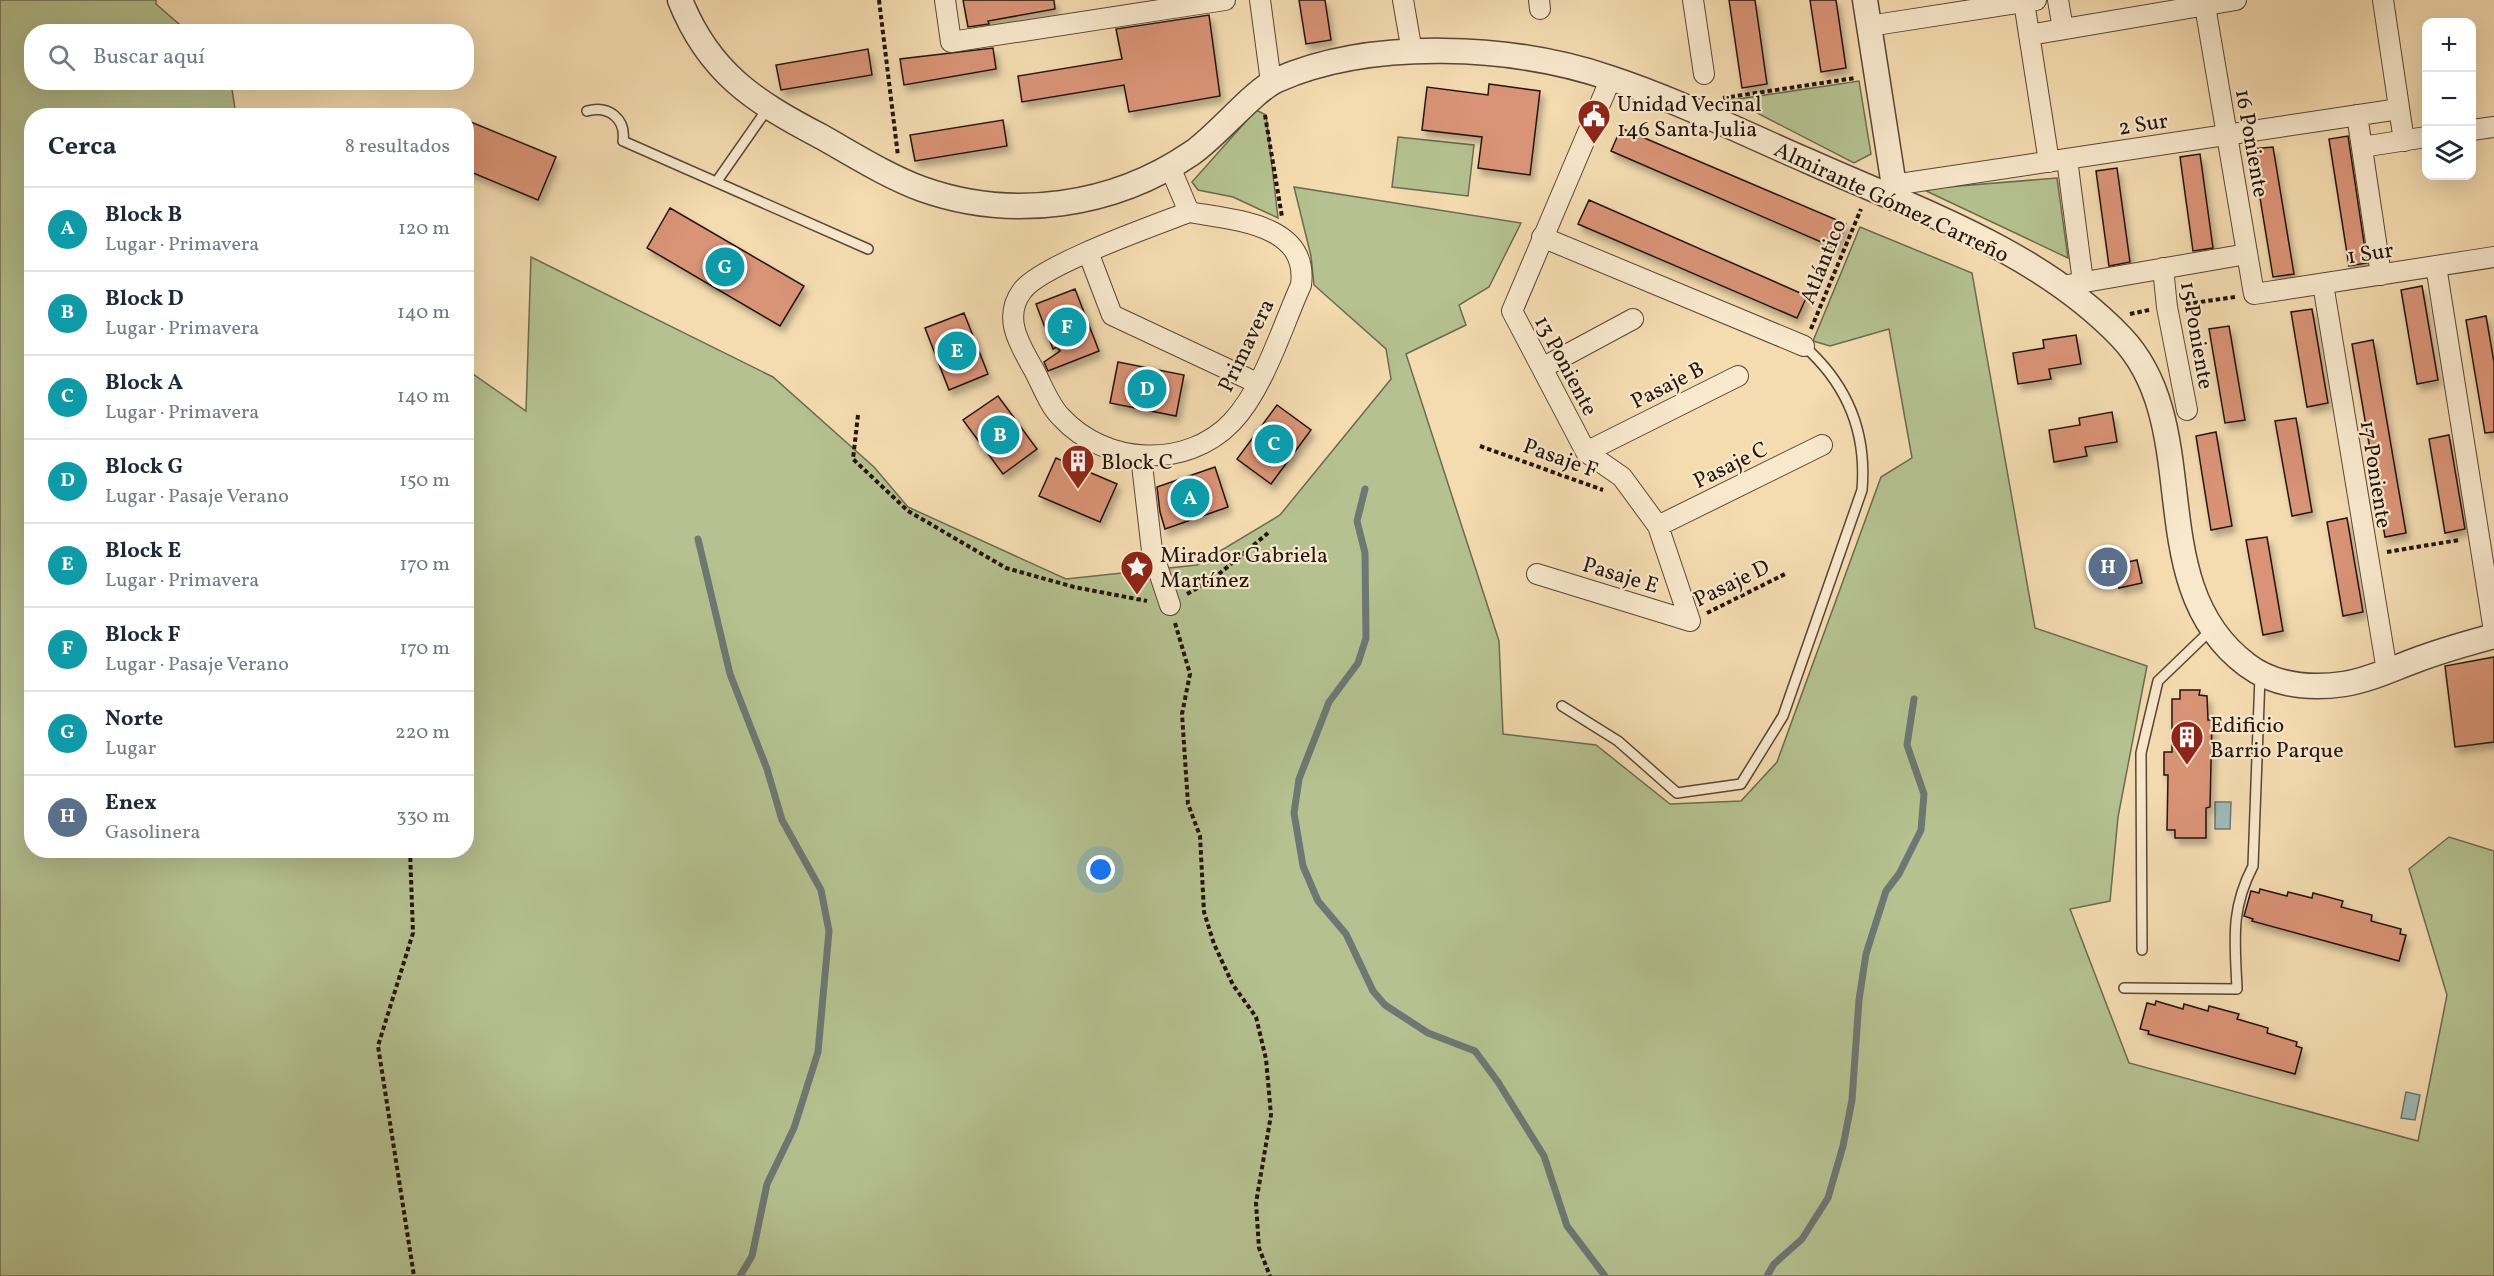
<!DOCTYPE html>
<html lang="es">
<head>
<meta charset="utf-8">
<style>
  :root { --surface:#fff; --page:#f2f2f3; --text:#1f2937; --muted:#747a83; --line:#e0e1e3; --accent:#8f2418 }
  body { margin:0; font-family:Vollkorn,serif; background:var(--page); color:var(--text) }
  .controls { position:absolute; right:18px; top:18px; display:grid; overflow:hidden; border-radius:12px; box-shadow:0 6px 24px #0002 }
  .controls button { width:54px; height:54px; display:grid; place-items:center; padding:0; border:0; border-bottom:2px solid var(--line); background:var(--surface); color:var(--text); font:30px sans-serif }
  .you { position:absolute; left:1101px; top:870px; width:21px; height:21px; margin:-15px; border:4px solid #fff; border-radius:50%; background:#1a73e8; box-shadow:0 0 0 9px #1a73e833 }
  .badge { display:grid; place-items:center; width:39px; height:39px; border-radius:50%; background:var(--accent); color:#fff; font-size:20px; font-weight:700 }
  .pin { position:absolute; translate:-50% -50%; border:3px solid #fff; box-shadow:0 2px 6px #0006 }
  .list { margin:0; padding:0; list-style:none }
  h2 { display:flex; justify-content:space-between; align-items:center; height:78px; margin:0; padding:0 24px; font-size:26px }
  h2 small { font-size:20px; font-weight:400; color:var(--muted) }
  .list li { display:grid; grid-template-columns:39px 1fr auto; gap:18px; align-items:center; box-sizing:border-box; height:84px; padding:0 24px; border-top:2px solid var(--line) }
  .list b { display:block; font-size:22px; white-space:nowrap }
  .list p { margin:0; font-size:20px; white-space:nowrap; color:var(--muted) }
  .list em { font-size:20px; font-style:normal; color:var(--muted) }
  .icon { flex:none; width:33px; height:33px; fill:none; stroke:currentColor; stroke-width:2; stroke-linecap:round; stroke-linejoin:round }
  .map { position:relative; flex:none; width:2494px; height:1276px; overflow:hidden }
  .search { position:absolute; background:var(--surface); box-shadow:0 6px 24px #0002; left:24px; top:24px; width:450px; height:66px; display:flex; align-items:center; gap:15px; box-sizing:border-box; padding:0 21px; border-radius:24px; color:var(--muted); font-size:22px }
  .panel { position:absolute; background:var(--surface); box-shadow:0 6px 24px #0002; left:24px; top:108px; width:450px; height:750px; border-radius:24px }
  .map>svg:first-child { display:block }
  .green { fill:#b5c190; stroke:#6c6b4f; stroke-width:1.5 }
  .water { fill:#a0b9b6; stroke:#6e7773; stroke-width:1.5 }
  .lines { fill:none; stroke-linecap:round; stroke-linejoin:round }
  .stream { stroke:#6e7773; stroke-width:7 }
  .building { fill:#d99376; stroke:#24150e; stroke-width:1.5; filter:url(#shadow) }
  .service-casing { stroke:#584636; stroke-width:12 }
  .minor-casing { stroke:#584636; stroke-width:22 }
  .tertiary-casing { stroke:#584636; stroke-width:27 }
  .path { stroke:#24150e; stroke-width:4; stroke-dasharray:4.5 3; stroke-linecap:butt }
  .service { stroke:#f8e8cc; stroke-width:9 }
  .minor { stroke:#f8e8cc; stroke-width:20 }
  .tertiary { stroke:#f8e8cc; stroke-width:24 }
  .labels { text-anchor:middle; stroke-width:4.5; stroke-linejoin:round; paint-order:stroke }
  .poi-label { font-size:22px; fill:#24150e; stroke:#f8e8cc; text-anchor:start }
  .street-label { font-size:22px; fill:#24150e; stroke:#f8e8cc }
</style>
</head>
<body>
<div class="map">
<svg width="2494" height="1276" viewBox="0 0 2494 1276">
  <defs>
    <filter id="shadow"><feDropShadow dx="3.5" dy="6" stdDeviation="3" flood-color="#0004"/></filter>
  </defs>
  <rect width="100%" height="100%" fill="#f4dbb0"/>
  <filter id="stains"><feTurbulence type="fractalNoise" baseFrequency=".00333" numOctaves="4"/><feColorMatrix values="0 0 0 0 .2 0 0 0 0 .09 0 0 0 0 .02 0 0 0 .5 -.17"/></filter>
  <radialGradient id="worn" r=".72"><stop offset=".6" stop-color="#630" stop-opacity="0"/><stop offset="1" stop-color="#630" stop-opacity=".3"/></radialGradient>
  <path class="green" d="M 0,0 L 156,0 L 156,4 L 187,31 L 32,32 L 32,82 L 231,83 L 236,115 L 32,116 L 32,850 L 466,850 L 467,370 L 526,411 L 531,257 L 773,377 L 874,467 L 908,507 L 1066,579 L 1197,565 L 1280,515 L 1391,379 L 1386,349 L 1314,285 L 1311,256 L 1294,187 L 1521,223 L 1489,287 L 1459,305 L 1466,325 L 1406,354 L 1499,641 L 1503,734 L 1596,745 L 1670,804 L 1741,801 L 1777,762 L 1881,477 L 1912,458 L 1889,329 L 1830,346 L 1813,341 L 1860,227 L 1972,273 L 2035,628 L 2147,666 L 2118,817 L 2110,901 L 2070,909 L 2129,1063 L 2418,1141 L 2447,995 L 2409,869 L 2449,837 L 2494,851 L 2494,1276 L 0,1276 Z
    M 1859,81 L 1871,154 L 1854,163 L 1732,100 Z
    M 1256,110 L 1266,115 L 1278,218 L 1233,197 L 1198,190 L 1192,182 Z
    M 1398,137 L 1474,145 L 1468,196 L 1392,187 Z
    M 2057,178 L 2068,258 L 1922,189 Z"/>
  <path class="water" d="M 2215,802 L 2231,802 L 2230,829 L 2215,829 Z
    M 2406,1092 L 2420,1095 L 2415,1120 L 2401,1118 Z"/>
  <g class="lines">
    <path class="stream" d="M 1365,489 L 1357,521 L 1365,553 L 1366,638 L 1358,663 L 1329,702 L 1299,779 L 1294,813 L 1303,866 L 1318,901 L 1346,934 L 1373,991 L 1385,1005 L 1428,1033 L 1475,1051 L 1498,1082 L 1544,1156 L 1567,1226 L 1605,1276
      M 698,539 L 730,674 L 767,769 L 782,820 L 821,890 L 829,931 L 818,1052 L 794,1128 L 767,1184 L 752,1256 L 740,1276
      M 1767,1276 L 1774,1264 L 1802,1239 L 1828,1198 L 1843,1146 L 1852,1100 L 1859,1000 L 1866,954 L 1886,891 L 1899,874 L 1921,830 L 1924,794 L 1907,745 L 1914,699"/>
  </g>
  <path class="building" d="M 963,0 L 1054,0 L 1055,9 L 988,21 L 989,24 L 968,27 Z
    M 1299,0 L 1325,0 L 1331,40 L 1306,44 Z
    M 1729,0 L 1755,0 L 1767,84 L 1742,88 Z
    M 1810,0 L 1836,0 L 1846,68 L 1821,72 Z
    M 1209,15 L 1220,96 L 1129,112 L 1124,85 L 1022,102 L 1018,76 L 1122,59 L 1116,29 Z
    M 993,48 L 996,69 L 904,85 L 900,59 Z
    M 868,49 L 872,75 L 781,90 L 776,65 Z
    M 1489,84 L 1540,91 L 1530,175 L 1478,168 L 1482,137 L 1422,130 L 1427,87 L 1488,95 Z
    M 466,120 L 556,157 L 538,200 L 466,170 Z
    M 1003,120 L 1007,146 L 915,161 L 910,135 Z
    M 1621,128 L 1846,224 L 1835,248 L 1611,151 Z
    M 2348,136 L 2367,263 L 2349,266 L 2329,139 Z
    M 2273,147 L 2294,274 L 2273,277 L 2252,149 Z
    M 2200,154 L 2213,248 L 2193,251 L 2180,157 Z
    M 2117,168 L 2130,262 L 2109,266 L 2096,171 Z
    M 1589,200 L 1807,296 L 1797,318 L 1578,224 Z
    M 670,208 L 804,286 L 780,326 L 647,248 Z
    M 2422,286 L 2438,380 L 2417,384 L 2401,290 Z
    M 1075,289 L 1099,351 L 1048,371 L 1044,362 L 1060,351 L 1057,347 L 1053,349 L 1036,304 Z
    M 2312,309 L 2328,403 L 2307,407 L 2291,312 Z
    M 964,313 L 988,374 L 949,390 L 925,328 Z
    M 2486,316 L 2494,362 L 2494,432 L 2485,433 L 2466,320 Z
    M 2229,326 L 2245,420 L 2225,423 L 2209,329 Z
    M 2076,335 L 2081,364 L 2049,369 L 2051,379 L 2018,384 L 2013,353 L 2044,348 L 2043,340 Z
    M 2373,340 L 2406,533 L 2385,537 L 2352,344 Z
    M 1118,362 L 1184,375 L 1176,416 L 1110,403 Z
    M 998,396 L 1037,449 L 1003,474 L 963,420 Z
    M 1277,405 L 1311,430 L 1271,484 L 1237,459 Z
    M 2112,412 L 2117,442 L 2085,447 L 2087,456 L 2054,462 L 2049,430 L 2080,425 L 2079,418 Z
    M 2296,418 L 2312,512 L 2292,516 L 2275,421 Z
    M 2216,432 L 2232,526 L 2211,530 L 2196,436 Z
    M 2449,435 L 2465,529 L 2445,533 L 2429,439 Z
    M 1056,458 L 1117,484 L 1100,522 L 1039,496 Z
    M 1215,467 L 1228,507 L 1165,529 L 1160,512 L 1157,487 Z
    M 2347,518 L 2363,612 L 2343,616 L 2327,522 Z
    M 2267,537 L 2283,631 L 2263,635 L 2246,540 Z
    M 2137,560 L 2142,583 L 2119,588 L 2114,565 Z
    M 2494,657 L 2494,742 L 2455,747 L 2445,666 Z
    M 2180,690 L 2200,690 L 2199,695 L 2207,696 L 2208,720 L 2212,720 L 2210,807 L 2206,808 L 2206,838 L 2175,838 L 2175,830 L 2167,830 L 2168,775 L 2164,775 L 2164,752 L 2172,752 L 2172,699 L 2180,699 Z
    M 2260,889 L 2287,896 L 2288,892 L 2312,898 L 2313,893 L 2343,901 L 2341,907 L 2372,915 L 2371,921 L 2401,929 L 2400,934 L 2406,935 L 2399,961 L 2252,921 L 2253,919 L 2244,916 L 2251,891 L 2259,893 Z
    M 2156,1001 L 2183,1009 L 2184,1004 L 2208,1011 L 2209,1006 L 2239,1014 L 2237,1019 L 2268,1028 L 2267,1033 L 2297,1042 L 2296,1046 L 2302,1048 L 2295,1074 L 2148,1034 L 2149,1031 L 2140,1029 L 2147,1003 L 2155,1005 Z"/>
  <g class="lines">
    <g class="service-casing">
      <path id="service" d="M 587,111 C 609,105 626,119 623,141 L 868,249
        M 717,181 L 768,108
        M 1562,706 L 1618,741 L 1677,793 L 1741,784 L 1783,716 L 1862,490 C 1867,432 1848,385 1804,346
        M 2142,950 L 2141,753 L 2158,681 L 2212,629
        M 2124,988 L 2237,989 C 2235,941 2230,910 2253,866 L 2260,676"/>
    </g>
    <g class="minor-casing">
      <path id="minor" d="M 945,0 L 951,42 L 1225,0
        M 1260,0 L 1271,82
        M 1403,0 L 1412,52
        M 1539,0 L 1540,9
        M 1693,0 L 1704,74
        M 2058,0 L 2063,29
        M 2204,0 L 2254,294 L 2494,257
        M 2383,0 L 2404,141
        M 2024,2 L 2049,162
        M 1869,26 L 2036,0
        M 2029,35 L 2236,0
        M 1611,78 L 1512,311 L 1586,452 L 1622,477 L 1658,526 L 1690,621
        M 2357,115 L 2381,275
        M 2472,130 L 2494,127
        M 2362,147 L 2426,137
        M 2067,159 L 2083,282
        M 1170,167 L 1189,212
        M 1893,185 L 2399,109
        M 1189,212 C 1232,220 1309,223 1301,285 C 1282,327 1264,388 1232,422 C 1186,470 1105,465 1061,417 C 1049,405 1042,385 1034,370 C 1020,345 1002,318 1022,291 C 1041,265 1153,226 1189,212 Z
        M 1542,237 L 1804,346
        M 1088,252 L 1112,315 L 1257,383
        M 2436,266 L 2494,631
        M 2163,268 L 2167,307 L 2187,410
        M 2323,284 L 2387,671
        M 2062,286 L 2247,254
        M 1542,368 L 1633,319
        M 1586,452 L 1738,376
        M 1141,456 L 1152,551 L 1170,605
        M 1658,526 L 1822,445
        M 1537,574 L 1690,621"/>
    </g>
    <g class="tertiary-casing">
      <path id="tertiary" d="M 680,0 C 709,73 755,102 822,137 C 854,155 887,176 922,189 C 1012,221 1113,207 1192,153 C 1218,135 1253,91 1277,80 C 1373,38 1513,45 1610,78 C 1677,100 1743,133 1808,161 C 1915,209 2038,250 2121,337 C 2207,427 2139,584 2247,665 C 2275,686 2309,689 2344,684 C 2370,680 2394,668 2419,659 C 2443,650 2468,643 2494,636
        M 1865,0 L 1896,199"/>
    </g>
    <path class="path" d="M 879,0 L 898,156
      M 1723,98 L 1855,78
      M 1265,115 L 1282,217
      M 2186,304 L 2235,297
      M 2130,314 L 2149,310
      M 1811,329 L 1861,209
      M 858,415 L 853,459 L 908,511 L 1006,568 L 1074,587 L 1147,601
      M 1480,446 L 1603,490
      M 2387,552 L 2459,540
      M 1187,594 L 1213,579 L 1268,533
      M 1707,613 L 1787,573
      M 1175,623 L 1190,674 L 1182,714 L 1188,804 L 1200,836 L 1204,912 L 1214,944 L 1233,985 L 1256,1017 L 1266,1059 L 1271,1115 L 1256,1203 L 1259,1248 L 1270,1276
      M 410,850 L 413,933 L 378,1046 L 414,1276"/>
    <use href="#service" class="service"/>
    <use href="#minor" class="minor"/>
    <use href="#tertiary" class="tertiary"/>
  </g>
  <defs>
    <g id="civic-pin" transform="scale(1.725)"><path d="M0 17L-7.5 6A9.5 9.5 0 1 1 7.5 6Z" fill="#8f2418" stroke="#f8e8cc"/><path d="M-.6-6.5H3V-4.5H.6V-3L4-1V1h2V6H-6V1h2V-1L-.6-3ZM-1.2 2.5V6h2.4V2.5Z" fill="#fff"/></g>
    <g id="building-pin" transform="scale(1.725)"><path d="M0 17L-7.5 6A9.5 9.5 0 1 1 7.5 6Z" fill="#8f2418" stroke="#f8e8cc"/><path d="M-4-6H4V6H1V3H-1V6H-4ZM-2.5-4.3h1.7v1.8h-1.7ZM.8-4.3h1.7v1.8H.8ZM-2.5-1h1.7V.8h-1.7ZM.8-1h1.7V.8H.8Z" fill="#fff"/></g>
    <g id="sight-pin" transform="scale(1.725)"><path d="M0 17L-7.5 6A9.5 9.5 0 1 1 7.5 6Z" fill="#8f2418" stroke="#f8e8cc"/><path d="M0-6L1.8-2.2L6-1.7L2.9 1.2L3.7 5.4L0 3.3L-3.7 5.4L-2.9 1.2L-6-1.7L-1.8-2.2Z" fill="#fff"/></g>
  </defs>
  <g fill-rule="evenodd">
    <use href="#civic-pin" x="1594" y="116"/>
    <use href="#building-pin" x="1078" y="461"/>
    <use href="#sight-pin" x="1137" y="567"/>
    <use href="#building-pin" x="2187" y="737"/>
  </g>
  <g class="labels">
    <g class="poi-label">
      <text x="1617" y="111">Unidad Vecinal<tspan x="1617" dy="25">146 Santa Julia</tspan></text>
      <text x="1101" y="469">Block C</text>
      <text x="1160" y="562">Mirador Gabriela<tspan x="1160" dy="25">Martínez</tspan></text>
      <text x="2210" y="732">Edificio<tspan x="2210" dy="25">Barrio Parque</tspan></text>
    </g>
    <g class="street-label">
      <text transform="translate(2143 123) rotate(-9)" y="8">2 Sur</text>
      <text transform="translate(2253 143) rotate(80)" y="8">16 Poniente</text>
      <text transform="translate(1892 201) rotate(25)" y="8">Almirante Gómez Carreño</text>
      <text transform="translate(2370 252) rotate(-9)" y="8">1 Sur</text>
      <text transform="translate(1822 261) rotate(-68)" y="8">Atlántico</text>
      <text transform="translate(2198 335) rotate(80)" y="8">15 Poniente</text>
      <text transform="translate(1245 345) rotate(-64)" y="8">Primavera</text>
      <text transform="translate(1567 365) rotate(62)" y="8">13 Poniente</text>
      <text transform="translate(1667 384) rotate(-27)" y="8">Pasaje B</text>
      <text transform="translate(1561 457) rotate(20)" y="8">Pasaje F</text>
      <text transform="translate(1730 464) rotate(-26)" y="8">Pasaje C</text>
      <text transform="translate(2377 474) rotate(81)" y="8">17 Poniente</text>
      <text transform="translate(1621 574) rotate(17)" y="8">Pasaje E</text>
      <text transform="translate(1731 582) rotate(-26)" y="8">Pasaje D</text>
    </g>
  </g>
  <rect width="100%" height="100%" filter="url(#stains)"/>
  <rect width="100%" height="100%" fill="url(#worn)"/>
</svg>
<div class="controls">
<button>+</button>
<button>−</button>
<button><svg class="icon" aria-label="layers" viewBox="0 0 24 24"><path d="M12 4l9 5-9 5-9-5zM3 14l9 5 9-5"/></svg></button>
</div>
<div class="you"></div>
<div class="pin badge" style="left:1190px;top:498px;background:#0f9aa8">A</div>
<div class="pin badge" style="left:1000px;top:435px;background:#0f9aa8">B</div>
<div class="pin badge" style="left:1274px;top:444px;background:#0f9aa8">C</div>
<div class="pin badge" style="left:1147px;top:389px;background:#0f9aa8">D</div>
<div class="pin badge" style="left:957px;top:351px;background:#0f9aa8">E</div>
<div class="pin badge" style="left:1067px;top:327px;background:#0f9aa8">F</div>
<div class="pin badge" style="left:725px;top:267px;background:#0f9aa8">G</div>
<div class="pin badge" style="left:2108px;top:567px;background:#5c6f8a">H</div>
<div class="search"><svg class="icon" aria-label="search" viewBox="0 0 24 24"><circle cx="10" cy="10" r="6"/><path d="M15 15l6 6"/></svg>Buscar aquí</div>
<section class="panel">
<h2>Cerca<small>8 resultados</small></h2>
<ul class="list">
<li><span class="badge" style="background:#0f9aa8">A</span><div><b>Block B</b><p>Lugar · Primavera</p></div><em>120 m</em></li>
<li><span class="badge" style="background:#0f9aa8">B</span><div><b>Block D</b><p>Lugar · Primavera</p></div><em>140 m</em></li>
<li><span class="badge" style="background:#0f9aa8">C</span><div><b>Block A</b><p>Lugar · Primavera</p></div><em>140 m</em></li>
<li><span class="badge" style="background:#0f9aa8">D</span><div><b>Block G</b><p>Lugar · Pasaje Verano</p></div><em>150 m</em></li>
<li><span class="badge" style="background:#0f9aa8">E</span><div><b>Block E</b><p>Lugar · Primavera</p></div><em>170 m</em></li>
<li><span class="badge" style="background:#0f9aa8">F</span><div><b>Block F</b><p>Lugar · Pasaje Verano</p></div><em>170 m</em></li>
<li><span class="badge" style="background:#0f9aa8">G</span><div><b>Norte</b><p>Lugar</p></div><em>220 m</em></li>
<li><span class="badge" style="background:#5c6f8a">H</span><div><b>Enex</b><p>Gasolinera</p></div><em>330 m</em></li>
</ul>
</section>
</div>
</body>
</html>
